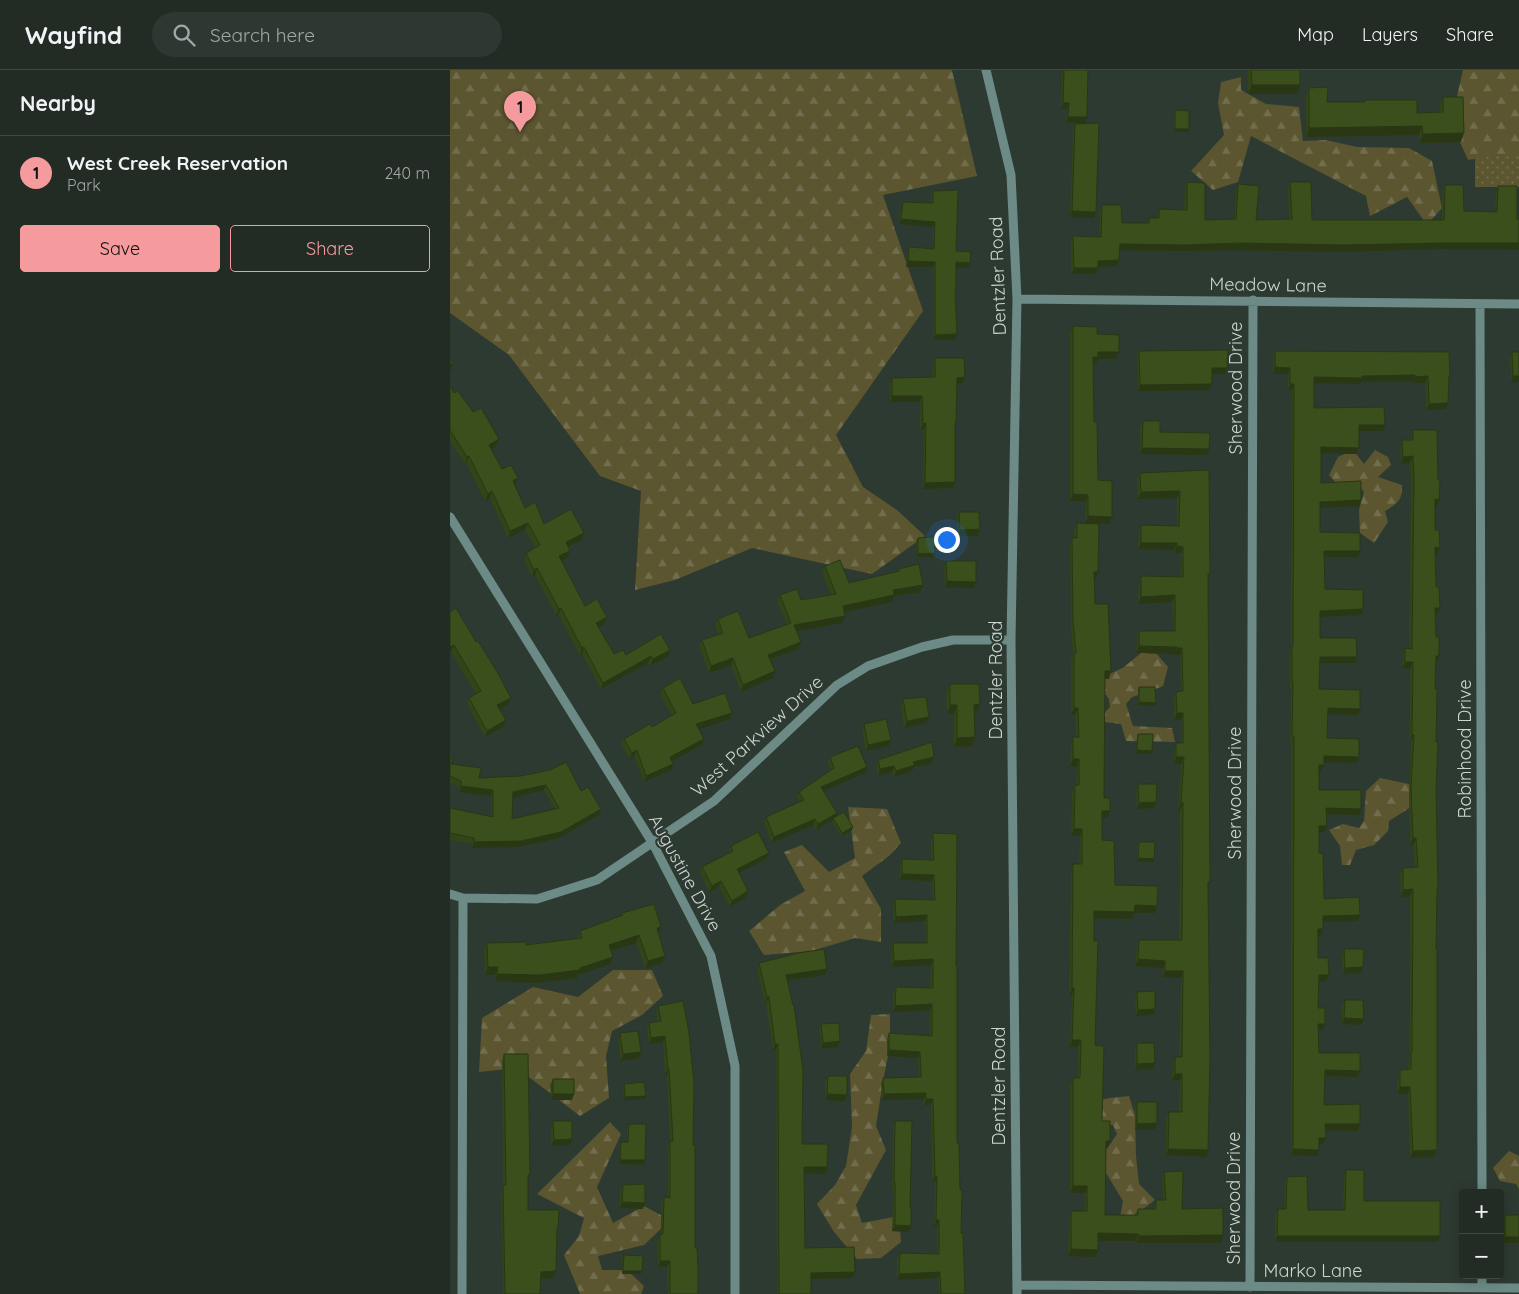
<!DOCTYPE html>
<html lang="en">
<head>
<meta charset="utf-8">
<style>
  :root { --surface:#222c25; --page:#2e3832; --text:#f1f3f6; --muted:#a2a7a7; --line:#3f4842; --accent:#f59b9d }
  body { margin:0; font-family:Quicksand,sans-serif; background:var(--page); color:var(--text) }
  .controls { position:absolute; right:15px; bottom:15px; display:grid; overflow:hidden; border-radius:5px; box-shadow:0 2px 12px #0003 }
  .controls button { width:45px; height:45px; display:grid; place-items:center; padding:0; border:0; border-bottom:1px solid var(--line); background:var(--surface); color:var(--text); font:25px sans-serif }
  .you { position:absolute; left:496px; top:469px; width:18px; height:18px; margin:-12px; border:4px solid #fff; border-radius:50%; background:#1a73e8; box-shadow:0 0 0 8px #1a73e833 }
  .badge { display:grid; place-items:center; width:32px; height:32px; border-radius:50%; background:var(--accent); color:#111; font-size:16px; font-weight:700 }
  .pin { position:absolute; translate:-50% -41px; filter:drop-shadow(0 1px 2px #0008) }
  .pin::after { content:''; position:absolute; top:26px; width:18px; height:15px; background:inherit; clip-path:polygon(0 0,100% 0,50% 100%) }
  .list { margin:0; padding:0; list-style:none }
  h2 { display:flex; justify-content:space-between; align-items:center; height:65px; margin:0; padding:0 20px; font-size:21px }
  h2 small { font-size:16px; font-weight:400; color:var(--muted) }
  .list li { display:grid; grid-template-columns:32px 1fr auto; gap:15px; align-items:center; box-sizing:border-box; height:75px; padding:0 20px; border-top:1px solid var(--line) }
  .list b { display:block; font-size:19px; white-space:nowrap }
  .list p { margin:0; font-size:16px; white-space:nowrap; color:var(--muted) }
  .list em { font-size:16px; font-style:normal; color:var(--muted) }
  .actions { display:flex; gap:10px; padding:15px 20px }
  .actions a { flex:1; padding:11px 0; border:1px solid var(--accent); border-radius:5px; text-align:center; font-size:18px; color:var(--accent) }
  .actions .main { background:var(--accent); color:#111 }
  .icon { flex:none; width:28px; height:28px; fill:none; stroke:currentColor; stroke-width:2; stroke-linecap:round; stroke-linejoin:round }
  .map { position:relative; flex:none; width:1069px; height:1224px; overflow:hidden }
  header { display:flex; align-items:center; gap:30px; box-sizing:border-box; height:70px; padding:0 25px; background:var(--surface); border-bottom:1px solid var(--line) }
  header strong { font-size:24px }
  nav { display:flex; gap:28px; margin-inline-start:auto; font-size:18px }
  .search { width:350px; height:45px; background:var(--page); display:flex; align-items:center; gap:12px; box-sizing:border-box; padding:0 18px; border-radius:28px; color:var(--muted); font-size:19px }
  main { display:flex }
  aside { flex:1; background:var(--surface) }
  .map>svg:first-child { display:block }
  .grass { fill:url(#grass-dots) }
  .forest { fill:url(#forest-firs) }
  .lines { fill:none; stroke-linecap:round; stroke-linejoin:round }
  .minor { stroke:#6c8b86; stroke-width:9 }
  .wall { fill:#334418; fill-rule:evenodd }
  .shaded-wall { fill:#293714 }
  .building { fill:#3b4f1c; stroke:#293714; fill-rule:evenodd }
  .labels { text-anchor:middle; stroke-width:4.5; stroke-linejoin:round; paint-order:stroke }
  .street-label { font-size:18px; fill:#cdd5cf; stroke:#2d3a31 }
</style>
</head>
<body>
<header>
<strong>Wayfind</strong>
<div class="search"><svg class="icon" aria-label="search" viewBox="0 0 24 24"><circle cx="10" cy="10" r="6"/><path d="M15 15l6 6"/></svg>Search here</div>
<nav><a>Map</a><a>Layers</a><a>Share</a></nav>
</header>
<main>
<aside>
<h2>Nearby<small></small></h2>
<ul class="list">
<li><span class="badge">1</span><div><b>West Creek Reservation</b><p>Park</p></div><em>240 m</em></li>
</ul>
<div class="actions"><a class="main">Save</a><a>Share</a></div>
</aside>
<div class="map">
<svg width="1069" height="1224" viewBox="0 0 1069 1224">
  <defs>
    <pattern id="grass-dots" width="8" height="8" patternUnits="userSpaceOnUse" patternTransform="scale(1.25)"><rect width="8" height="8" fill="#5b5530"/><path d="M2 2h.1M6 6h.1" fill="none" stroke="#716d4d" stroke-width="1.8" stroke-linecap="round"/></pattern>
    <pattern id="forest-firs" width="22" height="20" patternUnits="userSpaceOnUse" patternTransform="scale(1.25)"><rect width="22" height="20" fill="#5b5530"/><path d="M5 1l3.5 6h-7zM16 11l3.5 6h-7z" fill="#716d4d"/></pattern>
  </defs>
  <rect width="100%" height="100%" fill="#2d3a31"/>
  <path class="grass" d="M 1025,0 L 1069,0 L 1069,117 L 1025,117 Z"/>
  <path class="forest" d="M 0,0 L 502,0 L 527,106 L 433,125 L 473,241 L 386,365 L 413,417 L 447,440 L 475,466 L 422,504 L 302,478 L 225,510 L 185,520 L 191,421 L 150,406 L 59,285 L 0,243 Z
    M 1013,0 L 1069,0 L 1069,85 L 1053,84 L 1018,90 L 1003,57 L 1005,35 Z
    M 791,7 L 791,20 L 816,34 L 849,37 L 853,71 L 876,70 L 907,77 L 959,78 L 982,91 L 992,138 L 977,155 L 957,127 L 920,146 L 916,126 L 801,66 L 788,112 L 763,120 L 741,101 L 774,65 L 768,33 L 771,12 Z
    M 903,380 L 914,394 L 925,380 L 938,387 L 941,395 L 928,407 L 952,415 C 953,430 947,434 935,441 L 938,452 L 924,473 L 910,463 L 909,440 L 914,422 L 908,414 L 887,414 L 879,405 L 888,387 Z
    M 705,582 L 718,597 L 713,616 L 695,623 L 682,627 L 676,634 L 683,656 L 722,658 L 725,672 L 676,671 L 671,654 L 654,652 L 653,644 L 660,637 L 659,629 L 652,620 L 654,607 L 674,597 L 691,583 Z
    M 930,708 L 959,714 L 964,735 L 939,751 L 938,761 L 924,775 L 906,780 L 900,795 L 892,795 L 890,776 L 879,760 L 893,754 L 909,758 L 914,751 L 916,721 Z
    M 398,737 L 437,739 L 451,773 L 439,786 L 412,806 L 431,839 L 431,872 L 405,868 L 362,881 L 314,885 L 299,861 L 330,835 L 355,821 L 334,782 L 352,775 L 379,802 L 405,788 Z
    M 163,900 L 202,900 L 213,926 L 192,945 L 162,961 L 156,986 L 159,1028 L 130,1046 L 67,998 L 29,1002 L 32,948 L 83,917 L 128,927 Z
    M 440,944 L 440,976 L 433,1011 L 426,1056 L 436,1080 L 406,1135 L 412,1153 L 449,1146 L 451,1172 L 431,1188 L 407,1189 L 384,1162 L 367,1134 L 385,1115 L 396,1096 L 402,1057 L 400,1004 L 416,981 L 421,945 Z
    M 679,1026 L 685,1045 L 686,1086 L 689,1114 L 705,1130 L 681,1148 L 670,1148 L 673,1131 L 656,1103 L 642,1105 L 630,1087 L 657,1079 L 667,1064 L 663,1055 L 639,1054 L 639,1032 L 660,1028 Z
    M 160,1052 L 171,1064 L 147,1117 L 163,1153 L 194,1136 L 220,1150 L 194,1175 L 148,1186 L 152,1200 L 177,1200 L 194,1216 L 191,1224 L 130,1224 L 114,1185 L 129,1166 L 134,1148 L 87,1124 Z
    M 1059,1081 L 1069,1086 L 1069,1119 L 1066,1114 L 1050,1111 L 1043,1098 Z"/>
  <g class="lines">
    <path class="minor" d="M 536,0 L 561,105 L 567,229 L 561,570 L 567,1224
      M 567,229 L 1069,234
      M 1030,234 L 1032,1123
      M 0,447 L 202,772 L 261,886 L 285,996 L 285,1224
      M 0,824 L 13,828 L 87,829 L 147,810 L 264,731 L 387,615 L 418,596 L 472,577 L 503,570 L 561,570
      M 567,1215 L 1069,1218
      M 800,1217 L 803,230
      M 1032,1218 L 1032,1205
      M 12,1224 L 13,828"/>
  </g>
  <path class="wall" d="M 613,0 L 638,0 L 635,53 L 616,53 L 617,39 L 611,39 L 612,4 Z
    M 798,0 L 850,0 L 847,24 L 798,24 Z
    M 859,18 L 877,32 L 914,32 L 914,30 L 967,43 L 989,42 L 990,36 L 993,27 L 1011,72 L 969,73 L 969,65 L 856,67 L 856,27 Z
    M 725,40 L 739,59 L 738,62 L 724,62 L 724,43 Z
    M 625,54 L 646,142 L 644,148 L 620,147 L 623,60 Z
    M 737,112 L 755,150 L 784,149 L 786,121 L 788,114 L 806,150 L 839,149 L 838,118 L 840,112 L 862,150 L 992,150 L 992,121 L 995,115 L 1014,141 L 1045,142 L 1046,122 L 1048,116 L 1067,149 L 989,179 L 890,182 L 788,180 L 733,181 L 669,180 L 669,190 L 667,196 L 648,197 L 645,204 L 621,204 L 621,173 L 623,166 L 649,167 L 650,141 L 652,135 L 672,153 L 697,153 L 699,148 L 707,148 L 709,139 L 734,140 L 735,119 Z
    M 483,121 L 506,181 L 518,198 L 506,198 L 505,270 L 483,270 L 483,197 L 456,197 L 457,183 L 459,177 L 483,179 L 483,157 L 449,154 L 451,138 L 453,132 L 481,133 L 481,126 Z
    M 623,256 L 647,264 L 666,289 L 648,289 L 646,294 L 644,294 L 644,352 L 648,410 L 659,454 L 635,453 L 636,431 L 620,431 L 620,263 Z
    M 689,281 L 775,304 L 762,304 L 762,314 L 759,320 L 688,321 L 687,287 Z
    M 825,281 L 1000,306 L 999,309 L 998,333 L 996,339 L 976,340 L 975,313 L 963,313 L 963,311 L 910,312 L 910,314 L 864,313 L 864,338 L 933,361 L 909,361 L 906,384 L 871,383 L 871,413 L 909,436 L 870,438 L 870,462 L 908,487 L 874,487 L 875,519 L 911,545 L 870,547 L 870,568 L 905,593 L 870,593 L 869,619 L 908,645 L 878,644 L 877,668 L 906,693 L 874,692 L 871,701 L 869,701 L 869,720 L 909,745 L 876,744 L 875,762 L 869,762 L 869,783 L 874,829 L 910,845 L 908,851 L 873,852 L 873,859 L 871,866 L 868,866 L 868,888 L 879,905 L 876,911 L 869,911 L 868,938 L 875,954 L 873,960 L 868,960 L 869,983 L 907,1007 L 875,1006 L 874,1035 L 907,1061 L 875,1060 L 876,1068 L 873,1074 L 869,1074 L 869,1080 L 867,1086 L 841,1085 L 841,672 L 840,672 L 841,618 L 840,618 L 840,582 L 841,578 L 842,320 L 838,320 L 838,304 L 823,304 L 823,287 Z
    M 1062,282 L 1069,282 L 1069,312 L 1061,312 L 1060,288 Z
    M 485,288 L 513,313 L 507,314 L 505,358 L 505,412 L 503,418 L 473,419 L 474,359 L 470,360 L 470,332 L 440,332 L 440,314 L 442,308 L 482,307 L 483,294 Z
    M 0,316 L 4,323 L 49,369 L 46,376 L 41,379 L 52,399 L 65,415 L 75,438 L 94,454 L 134,463 L 132,470 L 118,477 L 120,481 L 117,488 L 112,491 L 135,536 L 157,547 L 154,554 L 148,557 L 164,584 L 218,587 L 200,596 L 198,593 L 151,619 L 132,584 L 130,585 L 108,545 L 106,545 L 85,505 L 82,507 L 74,490 L 76,483 L 85,478 L 75,460 L 58,468 L 40,428 L 35,431 L 16,393 L 15,394 L 0,371 Z
    M 693,351 L 710,362 L 757,385 L 690,384 L 690,357 Z
    M 963,360 L 988,410 L 989,430 L 987,436 L 985,436 L 985,460 L 990,478 L 987,485 L 986,484 L 987,545 L 986,545 L 986,593 L 985,619 L 988,819 L 987,822 L 986,879 L 987,1080 L 984,1087 L 960,1088 L 958,1024 L 947,1024 L 948,1007 L 950,1000 L 958,999 L 959,989 L 960,986 L 960,826 L 951,827 L 950,805 L 953,798 L 965,797 L 963,775 L 960,775 L 959,724 L 961,672 L 960,672 L 960,599 L 952,598 L 953,585 L 955,578 L 959,579 L 961,413 L 960,393 L 951,394 L 950,377 L 952,370 L 961,370 L 961,367 Z
    M 759,400 L 758,508 L 758,1080 L 756,1087 L 716,1085 L 716,1048 L 719,1042 L 729,1042 L 730,1010 L 722,1010 L 723,994 L 725,987 L 729,987 L 731,908 L 712,907 L 713,898 L 685,896 L 687,876 L 689,870 L 729,870 L 730,740 L 728,740 L 731,694 L 724,694 L 724,680 L 726,673 L 731,673 L 731,650 L 724,650 L 724,628 L 726,622 L 731,621 L 730,585 L 725,585 L 725,584 L 686,583 L 687,568 L 689,561 L 723,561 L 722,532 L 688,534 L 689,513 L 691,506 L 730,507 L 731,483 L 724,483 L 724,480 L 688,479 L 689,462 L 691,455 L 727,456 L 727,428 L 688,429 L 687,409 L 690,403 Z
    M 509,442 L 530,459 L 528,466 L 508,466 L 507,448 Z
    M 627,453 L 645,509 L 645,534 L 659,609 L 655,609 L 654,728 L 657,748 L 652,748 L 652,770 L 665,815 L 705,843 L 684,843 L 682,849 L 644,848 L 645,975 L 652,1051 L 660,1071 L 657,1078 L 656,1078 L 655,1145 L 685,1145 L 688,1139 L 704,1139 L 706,1130 L 713,1130 L 712,1109 L 714,1102 L 732,1139 L 771,1173 L 686,1173 L 686,1171 L 648,1171 L 645,1187 L 618,1186 L 619,1148 L 621,1141 L 634,1141 L 635,1123 L 620,1123 L 620,1015 L 623,1008 L 628,1008 L 628,977 L 620,977 L 622,925 L 619,926 L 621,801 L 623,794 L 629,794 L 630,766 L 621,766 L 622,722 L 625,715 L 626,715 L 627,697 L 620,696 L 621,674 L 623,667 L 626,667 L 625,645 L 621,645 L 621,590 L 623,585 L 621,558 L 620,475 L 622,468 L 624,468 L 624,461 Z
    M 468,468 L 485,483 L 484,487 L 467,487 L 466,471 Z
    M 496,491 L 526,512 L 523,518 L 495,517 L 494,497 Z
    M 375,496 L 399,513 L 448,502 L 449,499 L 470,522 L 444,526 L 442,532 L 394,542 L 395,546 L 392,553 L 347,561 L 351,572 L 348,579 L 321,590 L 323,608 L 291,622 L 281,595 L 259,603 L 249,576 L 252,570 L 269,565 L 265,556 L 268,549 L 299,568 L 337,555 L 327,532 L 330,525 L 351,530 L 381,525 L 372,503 Z
    M 0,542 L 26,572 L 61,628 L 58,634 L 50,639 L 56,650 L 53,657 L 35,667 L 17,634 L 19,628 L 26,624 L 1,582 Z
    M 500,614 L 530,634 L 527,643 L 525,644 L 525,667 L 522,676 L 504,677 L 504,644 L 497,644 L 496,623 Z
    M 689,617 L 705,636 L 688,635 L 688,620 Z
    M 213,618 L 243,634 L 282,643 L 280,649 L 249,659 L 252,675 L 222,691 L 221,700 L 194,712 L 184,686 L 180,689 L 171,675 L 174,669 L 202,657 L 222,646 L 210,624 Z
    M 453,629 L 479,647 L 476,653 L 454,658 L 451,635 Z
    M 414,654 L 441,670 L 439,676 L 416,681 L 412,660 Z
    M 688,664 L 702,681 L 701,684 L 686,683 L 687,667 Z
    M 0,687 L 3,689 L 1,694 L 29,708 L 71,706 L 131,721 L 151,739 L 149,745 L 109,768 L 69,777 L 22,778 L 22,774 L 0,770 L 0,738 L 41,747 L 41,726 L 9,722 L 9,717 L 0,713 ZM 94,720 L 105,739 L 62,749 L 63,727 Z
    M 380,687 L 415,703 L 373,721 L 387,743 L 385,747 L 402,760 L 391,766 L 382,751 L 383,750 L 366,760 L 363,755 L 322,773 L 314,753 L 316,747 L 350,732 L 347,728 L 349,722 L 381,701 L 378,693 Z
    M 484,687 L 482,693 L 464,697 L 462,701 L 444,707 L 442,702 L 428,705 L 426,696 L 428,690 Z
    M 688,714 L 704,738 L 687,739 L 686,720 Z
    M 483,763 L 506,896 L 507,1073 L 511,1163 L 515,1224 L 489,1224 L 488,1208 L 447,1210 L 447,1189 L 450,1183 L 487,1183 L 487,1156 L 484,1156 L 485,1112 L 482,1112 L 481,1035 L 474,1035 L 474,1029 L 432,1030 L 431,1014 L 433,1008 L 469,1007 L 468,988 L 437,986 L 437,969 L 439,963 L 480,966 L 480,940 L 443,942 L 443,923 L 446,917 L 480,918 L 481,895 L 442,897 L 441,879 L 443,873 L 475,873 L 475,851 L 444,853 L 443,835 L 445,829 L 483,830 L 482,811 L 450,810 L 450,795 L 452,789 L 481,790 L 481,769 Z
    M 689,772 L 703,792 L 687,791 L 687,775 Z
    M 281,776 L 319,783 L 316,789 L 289,803 L 298,821 L 296,827 L 280,837 L 269,817 L 259,822 L 250,803 L 252,797 L 279,783 Z
    M 172,843 L 209,864 L 215,886 L 212,893 L 195,898 L 186,873 L 161,881 L 160,894 L 128,905 L 127,908 L 86,913 L 45,911 L 45,905 L 35,905 L 34,880 L 37,873 L 76,875 L 127,869 L 130,861 L 171,846 Z
    M 894,879 L 911,903 L 893,904 L 892,886 Z
    M 309,893 L 375,905 L 337,911 L 352,1074 L 377,1097 L 375,1104 L 354,1103 L 355,1178 L 402,1208 L 361,1209 L 361,1224 L 327,1224 L 326,980 L 323,980 L 316,933 L 315,933 L 307,899 Z
    M 687,922 L 705,939 L 703,945 L 686,946 L 685,928 Z
    M 895,930 L 914,949 L 911,955 L 892,954 L 892,936 Z
    M 208,936 L 243,1075 L 245,1178 L 248,1224 L 218,1224 L 217,1197 L 208,1197 L 208,1170 L 210,1164 L 211,1164 L 211,1133 L 214,1127 L 218,1127 L 218,1077 L 220,1071 L 217,1005 L 215,1005 L 213,972 L 199,974 L 197,959 L 199,953 L 208,951 L 206,942 Z
    M 371,954 L 388,977 L 371,979 L 369,960 Z
    M 170,963 L 191,982 L 189,988 L 171,991 L 168,970 Z
    M 687,973 L 703,999 L 685,1000 L 685,979 Z
    M 54,984 L 78,1111 L 78,1140 L 108,1158 L 107,1161 L 103,1208 L 91,1209 L 90,1224 L 53,1224 L 51,1122 L 53,1115 L 52,991 Z
    M 378,1006 L 395,1031 L 375,1030 L 375,1012 Z
    M 103,1009 L 122,1030 L 101,1030 L 100,1015 Z
    M 174,1014 L 195,1029 L 174,1030 L 173,1017 Z
    M 687,1032 L 707,1053 L 705,1059 L 685,1060 L 685,1038 Z
    M 103,1051 L 122,1069 L 120,1075 L 101,1076 L 101,1057 Z
    M 445,1051 L 461,1156 L 459,1162 L 442,1161 L 443,1119 L 442,1119 L 443,1057 Z
    M 179,1054 L 194,1095 L 169,1094 L 169,1077 L 171,1072 L 177,1072 L 177,1059 Z
    M 896,1100 L 914,1131 L 988,1172 L 825,1172 L 825,1145 L 828,1139 L 834,1139 L 835,1113 L 837,1107 L 858,1140 L 893,1140 L 894,1106 Z
    M 173,1115 L 193,1139 L 170,1138 L 170,1121 Z
    M 1055,1145 L 1069,1145 L 1052,1173 L 1053,1151 Z
    M 174,1185 L 192,1201 L 191,1204 L 172,1204 L 172,1189 Z"/>
  <path class="shaded-wall" d="M 802,15 L 850,15 L 847,24 L 798,24 Z
    M 613,33 L 619,33 L 617,39 L 611,39 Z
    M 618,47 L 637,47 L 635,53 L 616,53 Z
    M 972,56 L 969,65 L 856,67 L 859,58 Z
    M 725,59 L 739,59 L 738,62 L 724,62 Z
    M 1014,63 L 1011,72 L 969,73 L 973,64 Z
    M 622,141 L 646,142 L 644,148 L 620,147 Z
    M 451,149 L 485,152 L 483,157 L 449,154 Z
    M 992,173 L 1069,173 L 1069,180 L 989,179 L 890,182 L 788,180 L 733,181 L 667,180 L 670,174 Z
    M 669,190 L 667,196 L 645,197 L 648,191 Z
    M 458,191 L 485,192 L 483,197 L 456,197 Z
    M 506,192 L 520,193 L 518,198 L 504,198 Z
    M 624,198 L 648,198 L 645,204 L 621,204 Z
    M 507,264 L 505,270 L 483,270 L 485,265 Z
    M 648,282 L 669,282 L 666,289 L 648,289 L 646,294 L 641,294 L 643,287 Z
    M 3,293 L 1,300 L 0,301 L 0,295 Z
    M 825,297 L 840,298 L 838,304 L 823,304 Z
    M 762,298 L 777,298 L 775,304 L 760,304 Z
    M 965,305 L 963,311 L 910,312 L 910,314 L 862,313 L 864,307 Z
    M 978,306 L 975,313 L 963,313 L 965,307 Z
    M 1063,306 L 1069,306 L 1069,312 L 1061,312 Z
    M 515,307 L 513,313 L 505,314 L 507,308 Z
    M 762,314 L 759,320 L 688,321 L 690,315 Z
    M 840,314 L 844,314 L 842,320 L 838,320 Z
    M 442,326 L 472,326 L 470,332 L 440,332 Z
    M 998,333 L 996,339 L 976,340 L 979,334 Z
    M 476,353 L 474,359 L 470,360 L 473,354 Z
    M 909,355 L 935,355 L 933,361 L 907,361 Z
    M 49,369 L 46,376 L 37,382 L 39,375 Z
    M 871,377 L 909,378 L 906,384 L 868,383 Z
    M 692,378 L 759,379 L 757,385 L 690,384 Z
    M 19,386 L 16,393 L 15,394 L 17,387 Z
    M 963,386 L 960,393 L 951,394 L 953,387 Z
    M 68,408 L 65,415 L 63,411 Z
    M 505,412 L 503,418 L 473,419 L 475,413 Z
    M 42,421 L 40,428 L 35,431 L 38,424 Z
    M 730,421 L 727,428 L 688,429 L 691,422 Z
    M 623,424 L 638,425 L 636,431 L 620,431 Z
    M 985,429 L 989,430 L 987,436 L 983,436 Z
    M 911,430 L 909,436 L 868,438 L 870,432 Z
    M 638,446 L 662,447 L 659,454 L 635,453 Z
    M 78,453 L 75,460 L 58,468 L 60,461 Z
    M 530,459 L 528,466 L 508,466 L 510,460 Z
    M 134,463 L 132,470 L 113,479 L 116,472 Z
    M 691,473 L 727,473 L 724,480 L 688,479 Z
    M 727,476 L 733,477 L 731,483 L 724,483 Z
    M 985,477 L 990,478 L 987,485 L 983,484 Z
    M 120,481 L 117,488 L 107,493 L 109,486 Z
    M 874,481 L 910,481 L 908,487 L 872,487 Z
    M 485,483 L 484,487 L 467,487 L 468,484 Z
    M 87,498 L 85,505 L 82,507 L 84,500 Z
    M 644,502 L 648,502 L 645,509 L 642,509 Z
    M 497,511 L 526,512 L 523,518 L 495,517 Z
    M 473,515 L 470,522 L 444,526 L 442,532 L 390,543 L 393,536 L 443,520 Z
    M 725,525 L 722,532 L 688,534 L 691,527 Z
    M 111,538 L 108,545 L 106,545 L 109,539 Z
    M 985,538 L 990,538 L 987,545 L 983,544 Z
    M 913,539 L 911,545 L 868,547 L 870,541 Z
    M 395,546 L 392,553 L 342,562 L 344,555 Z
    M 157,547 L 154,554 L 143,560 L 146,553 Z
    M 351,572 L 348,579 L 316,591 L 318,585 Z
    M 4,575 L 1,582 L 0,583 L 0,577 Z
    M 689,576 L 727,577 L 725,584 L 686,583 Z
    M 134,577 L 132,584 L 130,585 L 132,578 Z
    M 727,578 L 732,578 L 730,585 L 725,585 Z
    M 220,580 L 218,587 L 200,596 L 203,589 Z
    M 201,586 L 198,593 L 151,619 L 153,613 Z
    M 986,586 L 989,586 L 986,593 L 983,592 Z
    M 870,587 L 907,587 L 905,593 L 868,593 Z
    M 283,588 L 281,595 L 259,603 L 261,596 Z
    M 955,592 L 963,592 L 960,599 L 952,598 Z
    M 325,601 L 323,608 L 291,622 L 293,615 Z
    M 655,601 L 661,601 L 659,609 L 652,609 Z
    M 61,628 L 58,634 L 45,642 L 47,635 Z
    M 689,632 L 706,633 L 705,636 L 688,635 Z
    M 530,634 L 527,643 L 521,644 L 524,635 Z
    M 500,635 L 507,635 L 504,644 L 497,644 Z
    M 624,638 L 628,638 L 625,645 L 621,645 Z
    M 878,638 L 910,639 L 908,645 L 876,644 Z
    M 282,643 L 280,649 L 244,661 L 246,654 Z
    M 727,643 L 733,643 L 731,650 L 724,650 Z
    M 479,647 L 476,653 L 454,658 L 457,651 Z
    M 56,650 L 53,657 L 35,667 L 37,661 Z
    M 962,665 L 964,665 L 961,672 L 960,672 Z
    M 525,667 L 522,676 L 504,677 L 507,668 Z
    M 254,669 L 252,675 L 218,693 L 220,687 Z
    M 441,670 L 439,676 L 416,681 L 418,675 Z
    M 187,680 L 184,686 L 180,689 L 182,683 Z
    M 687,680 L 702,681 L 701,684 L 686,683 Z
    M 874,686 L 909,687 L 906,693 L 871,692 Z
    M 484,687 L 482,693 L 464,697 L 462,701 L 444,707 L 446,701 L 463,692 Z
    M 726,687 L 734,687 L 731,694 L 724,694 Z
    M 623,689 L 629,689 L 627,697 L 620,696 Z
    M 223,694 L 221,700 L 194,712 L 196,706 Z
    M 869,695 L 874,695 L 871,701 L 867,701 Z
    M 444,696 L 442,702 L 428,705 L 430,699 Z
    M 417,697 L 415,703 L 369,723 L 371,717 Z
    M 96,715 L 94,720 L 61,728 L 63,722 Z
    M 11,716 L 43,720 L 41,726 L 9,722 Z
    M 706,732 L 704,738 L 687,739 L 689,733 Z
    M 731,733 L 733,733 L 730,740 L 728,740 Z
    M 876,738 L 911,739 L 909,745 L 874,744 Z
    M 151,739 L 149,745 L 109,768 L 69,777 L 22,778 L 24,772 Z
    M 652,741 L 660,741 L 657,748 L 650,748 Z
    M 387,743 L 385,749 L 383,748 L 383,750 L 366,760 L 368,754 Z
    M 365,749 L 363,755 L 322,773 L 324,767 Z
    M 869,756 L 877,756 L 875,762 L 867,762 Z
    M 403,757 L 402,760 L 391,766 L 392,763 Z
    M 624,759 L 632,759 L 630,766 L 621,766 Z
    M 963,768 L 966,768 L 963,775 L 960,775 Z
    M 319,783 L 316,789 L 285,805 L 287,799 Z
    M 688,788 L 704,789 L 703,792 L 687,791 Z
    M 452,804 L 484,805 L 482,811 L 450,810 Z
    M 271,811 L 269,817 L 259,822 L 262,816 Z
    M 963,819 L 960,826 L 951,827 L 953,820 Z
    M 298,821 L 296,827 L 280,837 L 282,831 Z
    M 685,835 L 707,836 L 705,843 L 684,843 L 682,849 L 641,848 L 644,841 Z
    M 477,845 L 475,851 L 444,853 L 446,847 Z
    M 910,845 L 908,851 L 871,852 L 873,846 Z
    M 211,857 L 208,865 L 207,858 Z
    M 868,859 L 873,859 L 871,866 L 866,866 Z
    M 189,865 L 186,873 L 156,882 L 159,875 Z
    M 215,886 L 212,893 L 195,898 L 198,891 Z
    M 163,887 L 160,894 L 128,905 L 127,908 L 86,913 L 45,911 L 47,904 L 130,898 Z
    M 483,889 L 481,895 L 442,897 L 444,891 Z
    M 688,889 L 715,891 L 713,898 L 685,896 Z
    M 38,897 L 48,897 L 45,905 L 35,905 Z
    M 913,897 L 911,903 L 893,904 L 895,898 Z
    M 377,899 L 375,905 L 334,911 L 336,905 Z
    M 715,901 L 733,901 L 731,908 L 712,907 Z
    M 869,905 L 879,905 L 876,911 L 867,911 Z
    M 622,918 L 624,918 L 622,925 L 619,926 Z
    M 317,927 L 319,927 L 316,933 L 315,933 Z
    M 482,934 L 480,940 L 443,942 L 445,936 Z
    M 705,939 L 703,945 L 686,946 L 688,940 Z
    M 894,948 L 914,949 L 911,955 L 892,954 Z
    M 868,954 L 875,954 L 873,960 L 866,960 Z
    M 215,966 L 213,972 L 199,974 L 201,968 Z
    M 622,970 L 631,970 L 628,977 L 620,977 Z
    M 390,971 L 388,977 L 371,979 L 373,973 Z
    M 325,974 L 328,974 L 326,980 L 323,980 Z
    M 439,980 L 470,982 L 468,988 L 437,986 Z
    M 191,982 L 189,988 L 171,991 L 173,984 Z
    M 705,993 L 703,999 L 685,1000 L 687,994 Z
    M 218,999 L 219,999 L 217,1005 L 215,1005 Z
    M 875,1000 L 910,1001 L 907,1007 L 872,1006 Z
    M 725,1004 L 732,1004 L 730,1010 L 722,1010 Z
    M 950,1017 L 960,1017 L 958,1024 L 947,1024 Z
    M 476,1023 L 474,1029 L 432,1030 L 434,1024 Z
    M 103,1024 L 124,1024 L 122,1030 L 101,1030 Z
    M 377,1024 L 397,1025 L 395,1031 L 375,1030 Z
    M 196,1026 L 195,1029 L 174,1030 L 175,1027 Z
    M 476,1029 L 483,1029 L 481,1035 L 474,1035 Z
    M 707,1053 L 705,1059 L 685,1060 L 687,1054 Z
    M 875,1054 L 910,1054 L 907,1061 L 873,1060 Z
    M 869,1068 L 876,1068 L 873,1074 L 867,1074 Z
    M 122,1069 L 120,1075 L 101,1076 L 104,1070 Z
    M 656,1071 L 660,1071 L 657,1078 L 654,1078 Z
    M 718,1079 L 758,1080 L 756,1087 L 716,1085 Z
    M 843,1079 L 869,1080 L 867,1086 L 841,1085 Z
    M 987,1080 L 984,1087 L 960,1088 L 963,1081 Z
    M 170,1090 L 195,1090 L 194,1095 L 169,1094 Z
    M 354,1097 L 377,1097 L 375,1104 L 352,1103 Z
    M 485,1106 L 487,1106 L 485,1112 L 482,1112 Z
    M 623,1116 L 637,1116 L 635,1123 L 620,1123 Z
    M 172,1132 L 195,1133 L 193,1139 L 170,1138 Z
    M 486,1150 L 489,1150 L 487,1156 L 484,1156 Z
    M 445,1155 L 461,1156 L 459,1162 L 442,1161 Z
    M 648,1163 L 688,1164 L 686,1171 L 646,1171 Z
    M 773,1165 L 771,1173 L 686,1173 L 689,1166 Z
    M 827,1166 L 990,1166 L 988,1172 L 825,1172 Z
    M 1055,1167 L 1069,1167 L 1069,1173 L 1052,1173 Z
    M 621,1179 L 648,1180 L 645,1187 L 618,1186 Z
    M 210,1191 L 220,1191 L 217,1197 L 208,1197 Z
    M 106,1201 L 103,1208 L 88,1209 L 91,1202 Z
    M 173,1201 L 192,1201 L 191,1204 L 172,1204 Z
    M 405,1202 L 402,1208 L 359,1209 L 361,1203 Z
    M 490,1202 L 488,1208 L 447,1210 L 449,1204 Z"/>
  <path class="building" d="M 614,0 L 638,0 L 637,47 L 618,47 L 619,33 L 613,33 Z
    M 801,0 L 850,0 L 850,15 L 802,15 Z
    M 878,17 L 877,32 L 915,32 L 914,30 L 967,30 L 967,43 L 993,42 L 993,27 L 1013,27 L 1014,63 L 973,64 L 972,56 L 859,58 L 859,18 Z
    M 725,40 L 739,41 L 739,59 L 725,59 Z
    M 649,53 L 646,142 L 622,141 L 625,54 Z
    M 737,112 L 755,113 L 755,150 L 786,149 L 788,114 L 809,116 L 806,150 L 842,149 L 840,112 L 861,112 L 862,150 L 994,150 L 995,115 L 1013,115 L 1014,141 L 1047,142 L 1048,116 L 1067,116 L 1067,149 L 1069,149 L 1069,173 L 992,173 L 892,175 L 790,173 L 735,175 L 670,174 L 669,190 L 648,191 L 648,198 L 624,198 L 623,166 L 651,167 L 652,135 L 671,135 L 672,153 L 699,153 L 699,148 L 709,148 L 709,139 L 737,140 Z
    M 508,120 L 506,181 L 521,182 L 520,193 L 506,192 L 506,220 L 505,220 L 507,264 L 485,265 L 485,192 L 458,191 L 459,177 L 484,179 L 485,152 L 451,149 L 453,132 L 483,133 L 483,121 Z
    M 623,256 L 647,257 L 647,264 L 669,265 L 669,282 L 648,282 L 648,287 L 643,287 L 644,352 L 647,352 L 648,410 L 662,411 L 662,447 L 638,446 L 638,425 L 623,424 Z
    M 778,280 L 777,298 L 762,298 L 762,314 L 690,315 L 689,281 Z
    M 825,281 L 999,282 L 1000,306 L 999,306 L 998,333 L 979,334 L 978,306 L 965,307 L 965,305 L 912,306 L 912,308 L 864,307 L 864,338 L 934,337 L 935,355 L 909,355 L 909,378 L 871,377 L 871,413 L 911,411 L 911,430 L 870,432 L 870,462 L 910,463 L 910,481 L 874,481 L 875,519 L 913,520 L 913,539 L 870,541 L 870,568 L 906,568 L 907,587 L 870,587 L 869,619 L 910,620 L 910,639 L 878,638 L 877,668 L 909,669 L 909,687 L 874,686 L 874,695 L 869,695 L 869,720 L 911,720 L 911,739 L 876,738 L 877,756 L 869,756 L 869,783 L 873,783 L 874,829 L 909,827 L 910,845 L 873,846 L 873,859 L 868,859 L 868,888 L 878,888 L 879,905 L 869,905 L 868,938 L 875,938 L 875,954 L 868,954 L 869,983 L 910,983 L 910,1001 L 875,1000 L 874,1035 L 910,1034 L 910,1054 L 875,1054 L 876,1068 L 869,1068 L 869,1080 L 843,1079 L 844,666 L 842,666 L 843,612 L 842,612 L 842,576 L 843,576 L 844,314 L 840,314 L 840,298 L 825,297 Z
    M 1062,282 L 1069,282 L 1069,306 L 1063,306 Z
    M 0,288 L 3,293 L 0,295 Z
    M 485,288 L 514,288 L 515,307 L 507,308 L 506,353 L 505,353 L 505,412 L 475,413 L 476,353 L 473,354 L 472,326 L 442,326 L 442,308 L 485,307 Z
    M 0,316 L 4,323 L 8,321 L 23,342 L 31,338 L 49,369 L 39,375 L 52,399 L 61,395 L 68,408 L 63,411 L 75,438 L 85,432 L 94,454 L 121,439 L 134,463 L 116,472 L 120,481 L 109,486 L 135,536 L 147,529 L 157,547 L 146,553 L 164,584 L 173,580 L 176,585 L 211,564 L 220,580 L 203,589 L 201,586 L 153,613 L 134,577 L 132,578 L 111,538 L 109,539 L 87,498 L 84,500 L 76,483 L 90,475 L 78,453 L 60,461 L 42,421 L 38,424 L 19,386 L 17,387 L 0,360 Z
    M 693,351 L 710,351 L 710,362 L 760,363 L 759,379 L 692,378 Z
    M 963,360 L 987,360 L 988,410 L 990,410 L 989,430 L 985,429 L 985,460 L 989,460 L 990,478 L 985,477 L 986,517 L 989,517 L 990,538 L 985,538 L 986,567 L 989,567 L 989,586 L 986,586 L 985,619 L 987,619 L 986,672 L 988,672 L 986,720 L 988,819 L 987,819 L 986,879 L 987,879 L 987,1080 L 963,1081 L 960,1017 L 950,1017 L 950,1000 L 961,999 L 961,982 L 962,982 L 963,819 L 953,820 L 953,798 L 968,797 L 966,768 L 963,768 L 961,717 L 964,665 L 962,665 L 963,592 L 955,592 L 955,578 L 962,579 L 964,406 L 963,386 L 953,387 L 952,370 L 963,370 Z
    M 759,400 L 760,504 L 758,504 L 760,812 L 758,812 L 760,988 L 758,1080 L 718,1079 L 719,1042 L 732,1042 L 732,1004 L 725,1004 L 725,987 L 732,987 L 733,901 L 715,901 L 715,891 L 688,889 L 689,870 L 732,870 L 733,733 L 731,733 L 734,687 L 726,687 L 726,673 L 733,673 L 733,643 L 727,643 L 726,622 L 733,621 L 732,578 L 727,578 L 727,577 L 689,576 L 689,561 L 725,561 L 725,525 L 691,527 L 691,506 L 733,507 L 733,477 L 727,476 L 727,473 L 691,473 L 691,455 L 729,456 L 730,421 L 691,422 L 690,403 Z
    M 509,442 L 529,442 L 530,459 L 510,460 Z
    M 627,453 L 649,454 L 648,502 L 644,502 L 645,534 L 658,534 L 661,601 L 655,601 L 654,728 L 660,728 L 660,741 L 652,741 L 652,770 L 664,771 L 665,815 L 708,816 L 707,836 L 685,835 L 684,842 L 644,841 L 644,871 L 648,871 L 645,975 L 654,976 L 652,1051 L 660,1051 L 660,1071 L 656,1071 L 655,1145 L 688,1145 L 688,1139 L 706,1139 L 706,1130 L 716,1130 L 714,1102 L 733,1101 L 732,1139 L 773,1138 L 773,1165 L 689,1166 L 688,1164 L 648,1163 L 648,1180 L 621,1179 L 621,1141 L 637,1141 L 637,1116 L 623,1116 L 623,1008 L 630,1008 L 631,970 L 622,970 L 624,918 L 622,918 L 623,794 L 632,794 L 632,759 L 624,759 L 625,715 L 629,715 L 629,689 L 623,689 L 623,667 L 629,667 L 628,638 L 624,638 L 624,583 L 626,583 L 623,551 L 622,468 L 627,468 Z
    M 484,467 L 485,483 L 468,484 L 468,468 Z
    M 390,490 L 399,513 L 449,501 L 449,499 L 469,494 L 473,515 L 443,520 L 444,525 L 393,536 L 395,546 L 344,555 L 351,572 L 318,585 L 325,601 L 293,615 L 283,588 L 261,596 L 252,570 L 273,563 L 268,549 L 288,541 L 299,568 L 341,553 L 330,525 L 347,519 L 351,530 L 386,524 L 375,496 Z
    M 496,491 L 526,491 L 526,512 L 497,511 Z
    M 6,538 L 26,572 L 28,571 L 49,605 L 61,628 L 47,635 L 56,650 L 37,661 L 19,628 L 31,621 L 4,575 L 0,577 L 0,542 Z
    M 230,608 L 243,634 L 275,623 L 282,643 L 246,654 L 254,669 L 220,687 L 223,694 L 196,706 L 187,680 L 182,683 L 174,669 L 200,654 L 202,657 L 226,643 L 213,618 Z
    M 500,614 L 529,614 L 530,634 L 524,635 L 525,667 L 507,668 L 507,635 L 500,635 Z
    M 689,617 L 705,617 L 706,633 L 689,632 Z
    M 476,627 L 479,647 L 457,651 L 453,629 Z
    M 436,649 L 441,670 L 418,675 L 414,654 Z
    M 688,664 L 703,664 L 702,681 L 687,680 Z
    M 482,672 L 484,687 L 463,692 L 465,695 L 446,701 L 444,696 L 430,699 L 428,690 Z
    M 408,676 L 417,697 L 371,717 L 387,743 L 368,754 L 365,749 L 324,767 L 316,747 L 354,730 L 349,722 L 384,698 L 380,687 Z
    M 0,687 L 3,689 L 1,694 L 31,698 L 29,708 L 71,706 L 100,700 L 116,692 L 131,721 L 138,717 L 151,739 L 111,762 L 71,771 L 24,772 L 24,768 L 0,763 L 0,738 L 43,747 L 43,720 L 11,716 L 11,711 L 0,706 ZM 96,715 L 109,738 L 62,749 L 63,722 Z
    M 688,714 L 707,714 L 706,732 L 689,733 Z
    M 394,742 L 403,757 L 392,763 L 383,748 Z
    M 308,762 L 319,783 L 287,799 L 298,821 L 282,831 L 271,811 L 262,816 L 252,797 L 283,781 L 281,776 Z
    M 483,763 L 507,764 L 506,896 L 507,896 L 507,1073 L 509,1073 L 510,1120 L 512,1120 L 511,1163 L 513,1163 L 515,1224 L 491,1224 L 490,1202 L 449,1204 L 450,1183 L 489,1184 L 489,1150 L 486,1150 L 487,1106 L 485,1106 L 483,1029 L 476,1029 L 476,1023 L 434,1024 L 433,1008 L 471,1007 L 470,982 L 439,980 L 439,963 L 482,966 L 482,934 L 445,936 L 446,917 L 483,918 L 483,889 L 444,891 L 443,873 L 477,873 L 477,845 L 446,847 L 445,829 L 485,830 L 484,805 L 452,804 L 452,789 L 484,790 Z
    M 689,772 L 705,772 L 704,789 L 688,788 Z
    M 204,834 L 211,857 L 207,858 L 215,886 L 198,891 L 189,865 L 159,875 L 163,887 L 130,898 L 130,900 L 89,905 L 47,904 L 48,897 L 38,897 L 37,873 L 76,872 L 76,875 L 132,868 L 130,861 L 173,845 L 172,843 Z
    M 374,879 L 377,899 L 336,905 L 343,935 L 344,935 L 353,1000 L 352,1074 L 378,1074 L 377,1097 L 354,1097 L 355,1178 L 404,1177 L 405,1202 L 361,1203 L 361,1224 L 329,1224 L 328,974 L 325,974 L 319,927 L 317,927 L 309,893 L 348,883 Z
    M 894,879 L 914,879 L 913,897 L 895,898 Z
    M 705,921 L 705,939 L 688,940 L 687,922 Z
    M 895,930 L 913,930 L 914,949 L 894,948 Z
    M 233,931 L 239,963 L 244,1014 L 243,1075 L 245,1075 L 245,1178 L 247,1178 L 248,1197 L 248,1224 L 220,1224 L 220,1191 L 210,1191 L 210,1164 L 213,1164 L 214,1127 L 220,1128 L 220,1071 L 223,1071 L 219,999 L 218,999 L 215,966 L 201,968 L 199,953 L 211,951 L 208,936 Z
    M 389,953 L 390,971 L 373,973 L 371,954 Z
    M 188,961 L 191,982 L 173,984 L 170,963 Z
    M 687,973 L 704,973 L 705,993 L 687,994 Z
    M 54,984 L 78,984 L 80,1105 L 78,1105 L 78,1140 L 109,1140 L 108,1158 L 107,1158 L 106,1201 L 91,1202 L 90,1224 L 55,1224 L 53,1115 L 56,1115 Z
    M 378,1006 L 397,1006 L 397,1025 L 377,1024 Z
    M 103,1009 L 124,1009 L 124,1024 L 103,1024 Z
    M 194,1012 L 196,1026 L 175,1027 L 174,1014 Z
    M 687,1032 L 707,1032 L 707,1053 L 687,1054 Z
    M 103,1051 L 122,1051 L 122,1069 L 104,1070 Z
    M 445,1051 L 462,1051 L 460,1137 L 461,1137 L 461,1156 L 445,1155 L 445,1113 L 444,1113 Z
    M 179,1054 L 196,1054 L 195,1090 L 170,1090 L 171,1072 L 178,1072 Z
    M 896,1100 L 914,1100 L 914,1131 L 990,1131 L 990,1166 L 827,1166 L 828,1139 L 836,1139 L 837,1107 L 857,1106 L 858,1140 L 895,1140 Z
    M 195,1114 L 195,1133 L 172,1132 L 173,1115 Z
    M 1055,1145 L 1069,1145 L 1069,1167 L 1055,1167 Z
    M 174,1185 L 193,1186 L 192,1201 L 173,1201 Z"/>
  <g class="labels">
    <g class="street-label">
      <text transform="translate(548 206) rotate(-92)" y="6">Dentzler Road</text>
      <text transform="translate(818 215) rotate(1)" y="6">Meadow Lane</text>
      <text transform="translate(786 318) rotate(-90)" y="6">Sherwood Drive</text>
      <text transform="translate(546 610) rotate(-90)" y="6">Dentzler Road</text>
      <text transform="translate(307 666) rotate(-42)" y="6">West Parkview Drive</text>
      <text transform="translate(1015 679) rotate(-90)" y="6">Robinhood Drive</text>
      <text transform="translate(785 723) rotate(-90)" y="6">Sherwood Drive</text>
      <text transform="translate(235 803) rotate(61)" y="6">Augustine Drive</text>
      <text transform="translate(549 1016) rotate(-90)" y="6">Dentzler Road</text>
      <text transform="translate(784 1128) rotate(-90)" y="6">Sherwood Drive</text>
      <text x="863" y="1207">Marko Lane</text>
    </g>
  </g>
</svg>
<div class="controls">
<button>+</button>
<button>−</button>
</div>
<div class="you"></div>
<div class="pin badge" style="left:70px;top:62px">1</div>
</div>
</main>
</body>
</html>
